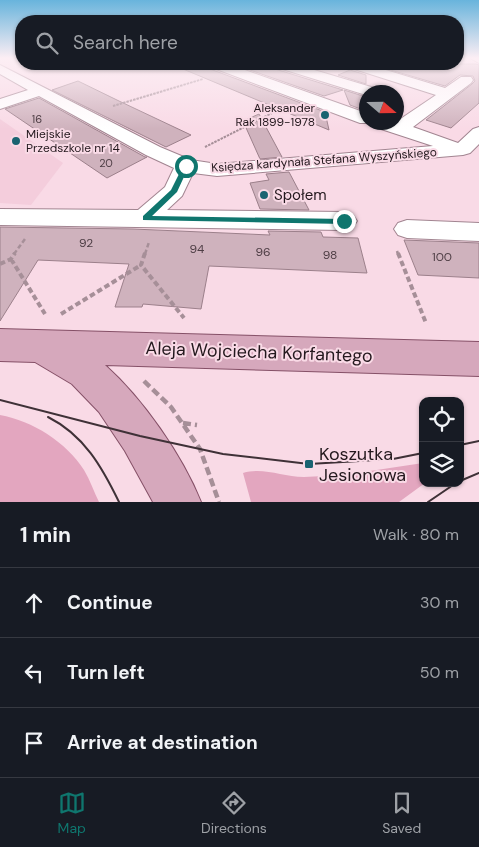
<!DOCTYPE html>
<html lang="en">
<head>
<meta charset="utf-8">
<style>
  :root { --surface:#171b24; --page:#20242c; --text:#f1f3f6; --muted:#9ea1a6; --line:#363941; --accent:#0f766e }
  body { margin:0; font-family:"DM Sans",sans-serif; background:var(--page); color:var(--text) }
  .controls { position:absolute; right:15px; bottom:15px; display:grid; overflow:hidden; border-radius:10px; box-shadow:0 1px 4px #0004 }
  .controls button { width:45px; height:45px; display:grid; place-items:center; padding:0; border:0; border-bottom:1px solid var(--line); background:var(--surface); color:var(--text); font:25px sans-serif }
  .compass { position:absolute; left:359px; top:85px; width:45px; height:45px; border-radius:50%; background:var(--surface); box-shadow:0 1px 4px #0004; rotate:110deg }
  .stop { position:absolute; width:15px; height:15px; margin:-11px; border:4px solid #0f766e; border-radius:50%; background:#fff }
  .stop.end { background:#0f766e; border-color:#fff; box-shadow:0 1px 5px #0008 }
  .list { margin:0; padding:0; list-style:none }
  h2 { display:flex; justify-content:space-between; align-items:center; height:65px; margin:0; padding:0 20px; font-size:21px }
  h2 small { font-size:16px; font-weight:400; color:var(--muted) }
  .list li { display:grid; grid-template-columns:32px 1fr auto; gap:15px; align-items:center; box-sizing:border-box; height:70px; padding:0 20px; border-top:1px solid var(--line) }
  .list b { display:block; font-size:19px; white-space:nowrap }
  .list em { font-size:16px; font-style:normal; color:var(--muted) }
  .icon { flex:none; width:28px; height:28px; fill:none; stroke:currentColor; stroke-width:2; stroke-linecap:round; stroke-linejoin:round }
  .map { position:relative; flex:none; width:479px; height:502px; overflow:hidden }
  .search { position:absolute; background:var(--surface); box-shadow:0 1px 4px #0004; left:15px; right:15px; top:15px; height:55px; display:flex; align-items:center; gap:12px; box-sizing:border-box; padding:0 18px; border-radius:20px; color:var(--muted); font-size:19px }
  .sheet { height:275px; background:var(--surface) }
  nav { display:flex; justify-content:space-around; align-items:center; box-sizing:border-box; height:70px; border-top:1px solid var(--line); background:var(--surface); font-size:14px; color:var(--muted) }
  nav a { display:grid; justify-items:center; gap:2px }
  nav .on { color:var(--accent) }
  .map>svg:first-child { display:block }
  .built { fill:#f4cddc }
  .green { fill:#e3a6bf }
  .building { fill:#cfb2bd; stroke:#9c808b }
  .lines { fill:none; stroke-linecap:round; stroke-linejoin:round }
  .minor-casing { stroke:#a28591; stroke-width:2 }
  .major-casing { stroke:#855067; stroke-width:2 }
  .path-far3 { stroke:#a68f98; stroke-width:2; stroke-dasharray:2.5 1; stroke-linecap:butt }
  .path-far2 { stroke:#a68f98; stroke-width:2.5; stroke-dasharray:4.5 2.5; stroke-linecap:butt }
  .path-far1 { stroke:#a68f98; stroke-width:4; stroke-dasharray:5.5 3; stroke-linecap:butt }
  .path { stroke:#a68f98; stroke-width:4.5; stroke-dasharray:8 4; stroke-linecap:butt }
  .minor { fill:#fff; fill-rule:evenodd }
  .major { fill:#d6a8bc; fill-rule:evenodd }
  .tram { stroke:#3f3137; stroke-width:2 }
  .route { fill:#0f766e }
  .poi-dot { fill:#1a6371; stroke:#f9dae6; stroke-width:2 }
  .labels { text-anchor:middle; stroke-width:4; stroke-linejoin:round; paint-order:stroke }
  .far-number-label { font-size:11px; fill:#4e3e45 }
  .far-poi-label { font-size:12px; fill:#23181d; stroke:#f9dae6; text-anchor:end }
  .far-street-label { font-size:12px; fill:#23181d; stroke:#f9dae6 }
  .number-label { font-size:12px; fill:#4e3e45 }
  .poi-label { font-size:15px; fill:#23181d; stroke:#f9dae6; text-anchor:start }
  .near-street-label { font-size:18px; fill:#23181d; stroke:#f9dae6 }
  .near-poi-label { font-size:18px; fill:#23181d; stroke:#f9dae6; text-anchor:start }
</style>
</head>
<body>
<div class="map">
<svg width="479" height="502" viewBox="0 0 479 502">
  <rect width="100%" height="100%" fill="#f9dae6"/>
  <path class="built" d="M 0,119 L 63,163 L 31,205 L 0,203 Z"/>
  <path class="green" d="M 0,415 C 33,421 66,442 84,470 C 90,480 94,492 99,502 L 0,502 Z
    M 423,463 L 423,483 L 425,483 L 399,502 L 251,502 L 243,473 C 264,467 282,477 304,477 C 344,476 383,469 423,463 Z"/>
  <path class="building" d="M 171,64 L 207,64 L 210,69 L 325,112 L 329,130 Z
    M 233,64 L 271,64 L 275,69 L 343,90 L 324,96 Z
    M 378,64 L 476,64 L 479,65 L 479,103 L 451,128 L 426,120 L 472,84 L 475,81 L 473,76 L 460,75 L 445,86 L 377,66 Z
    M 350,70 L 366,75 L 366,84 L 338,75 Z
    M 78,81 L 119,101 L 191,135 L 166,147 L 52,90 Z
    M 344,90 L 366,97 L 366,111 L 350,105 Z
    M 39,98 L 145,157 L 147,157 L 107,178 L 5,109 Z
    M 259,114 L 282,157 L 260,159 L 243,121 Z
    M 289,172 L 309,210 L 260,209 L 250,183 L 269,180 L 266,174 Z
    M 0,227 L 133,229 L 270,235 L 268,231 L 321,232 L 323,237 L 358,238 L 367,273 L 209,266 L 201,309 L 143,304 L 142,307 L 115,307 L 129,264 L 38,260 L 0,321 Z
    M 404,240 L 479,243 L 479,278 L 418,275 Z"/>
  <g class="lines">
    <g class="minor-casing">
      <path id="minor" d="M 470,58 L 479,58 L 479,63 Z
        M 209,64 L 228,64 L 366,113 L 366,122 L 396,122 L 436,95 L 348,67 L 347,64 L 366,64 L 445,88 L 461,77 L 471,77 L 473,80 L 471,83 L 413,127 L 458,143 L 473,129 L 479,127 L 479,144 L 470,153 L 463,155 L 217,176 L 193,173 L 182,196 L 167,210 L 344,212 L 353,215 L 357,221 L 353,227 L 344,230 L 0,225 L 0,209 L 138,210 L 165,187 L 174,168 L 146,155 L 39,96 L 0,109 L 0,99 L 28,90 L 0,74 L 0,65 L 160,147 L 191,160 L 217,164 L 433,146 L 372,126 L 370,123 L 360,123 L 211,67 Z
        M 274,64 L 294,64 L 378,89 L 381,92 L 366,92 L 366,95 L 276,67 Z
        M 407,220 L 479,223 L 479,241 L 407,238 L 398,235 L 394,229 L 398,223 Z"/>
    </g>
    <g class="major-casing">
      <path id="major" d="M 0,329 L 479,342 L 479,376 L 105,365 C 143,399 182,455 201,502 L 153,502 L 125,451 L 99,412 L 72,384 L 35,362 L 0,361 Z"/>
    </g>
    <path class="path-far3" d="M 429,64 L 447,69
      M 113,106 L 203,79
      M 205,147 L 280,109"/>
    <path class="path-far2" d="M 397,251 L 398,254
      M 14,254 L 25,239
      M 145,254 L 149,242"/>
    <path class="path-far1" d="M 145,253 L 141,265 L 184,318
      M 398,253 L 426,323
      M 11,259 L 45,314
      M 0,264 L 11,259 L 15,253
      M 61,314 L 141,265"/>
    <path class="path" d="M 144,381 L 171,407 L 200,449 L 219,502
      M 183,423 L 197,425"/>
    <use href="#minor" class="minor"/>
    <use href="#major" class="major"/>
    <path class="tram" d="M 0,400 L 140,436 L 223,454 L 309,464 L 393,459 L 423,453
      M 48,417 C 84,435 102,467 119,502
      M 460,445 L 479,441
      M 460,481 L 479,473
      M 428,502 L 456,483"/>
  </g>
  <linearGradient id="sky" x2="0" y2="1"><stop stop-color="#68b4dc"/><stop offset="0.45" stop-color="#fceef4"/><stop offset="1" stop-color="#fceef4" stop-opacity="0"/></linearGradient>
  <rect width="479" height="129" fill="url(#sky)"/>
  <path class="route" d="M 186,164 L 189,166 L 177,192 L 152,216 L 344,219 L 347,221 L 344,224 L 143,220 L 143,216 L 171,190 L 183,166 Z"/>
  <g class="poi-dot">
    <circle cx="325" cy="115" r="5"/>
    <circle cx="16" cy="141" r="5"/>
    <circle cx="264" cy="195" r="5"/>
    <rect x="304" y="459" width="10" height="10" rx="2.5"/>
  </g>
  <g class="labels">
    <g class="far-number-label">
      <text x="37" y="123">16</text>
      <text x="106" y="167">20</text>
    </g>
    <g class="far-poi-label">
      <text x="315" y="112">Aleksander<tspan x="315" dy="14">Rak 1899-1978</tspan></text>
      <text x="26" y="138" text-anchor="start">Miejskie<tspan x="26" dy="14">Przedszkole nr 14</tspan></text>
    </g>
    <g class="far-street-label">
      <text transform="translate(324 160) rotate(-4)" y="4">Księdza kardynała Stefana Wyszyńskiego</text>
    </g>
    <g class="number-label">
      <text x="86" y="247">92</text>
      <text x="197" y="253">94</text>
      <text x="263" y="256">96</text>
      <text x="330" y="259">98</text>
      <text x="442" y="261">100</text>
    </g>
    <g class="poi-label">
      <text x="274" y="200">Społem</text>
    </g>
    <g class="near-street-label">
      <text transform="translate(259 352) rotate(2)" y="6">Aleja Wojciecha Korfantego</text>
    </g>
    <g class="near-poi-label">
      <text x="319" y="460">Koszutka<tspan x="319" dy="21">Jesionowa</tspan></text>
    </g>
  </g>
</svg>
<div class="controls">
<button><svg class="icon" aria-label="locate" viewBox="0 0 24 24"><circle cx="12" cy="12" r="6"/><path d="M12 2v4M12 18v4M2 12h4M18 12h4"/></svg></button>
<button><svg class="icon" aria-label="layers" viewBox="0 0 24 24"><path d="M12 4l9 5-9 5-9-5zM3 14l9 5 9-5"/></svg></button>
</div>
<svg class="compass" viewBox="-18 -18 36 36"><path d="M0-13l5 13h-10z" fill="#e53935"/><path d="M0 13l5-13h-10z" fill="#9ea1a6"/></svg>
<div class="stop" style="left:186px;top:166px"></div>
<div class="stop end" style="left:344px;top:221px"></div>
<div class="search"><svg class="icon" aria-label="search" viewBox="0 0 24 24"><circle cx="10" cy="10" r="6"/><path d="M15 15l6 6"/></svg>Search here</div>
</div>
<section class="sheet">
<h2>1 min<small>Walk · 80 m</small></h2>
<ul class="list">
<li><svg class="icon" aria-label="ahead" viewBox="0 0 24 24"><path d="M12 20V5M6 11l6-6 6 6"/></svg><div><b>Continue</b></div><em>30 m</em></li>
<li><svg class="icon" aria-label="left" viewBox="0 0 24 24"><path d="M17 20v-9H6M10 6l-5 5 5 5"/></svg><div><b>Turn left</b></div><em>50 m</em></li>
<li><svg class="icon" aria-label="arrive" viewBox="0 0 24 24"><path d="M6 21V4h12l-3 4 3 4H6"/></svg><div><b>Arrive at destination</b></div></li>
</ul>
</section>
<nav>
<a class="on"><svg class="icon" aria-label="map" viewBox="0 0 24 24"><path d="M3 6l6-2 6 2 6-2v14l-6 2-6-2-6 2zM9 4v14M15 6v14"/></svg>Map</a>
<a><svg class="icon" aria-label="directions" viewBox="0 0 24 24"><path d="M12 3l9 9-9 9-9-9zM9 14v-3h6M13 9l2 2-2 2"/></svg>Directions</a>
<a><svg class="icon" aria-label="saved" viewBox="0 0 24 24"><path d="M7 4h10v16l-5-4-5 4z"/></svg>Saved</a>
</nav>
</body>
</html>
